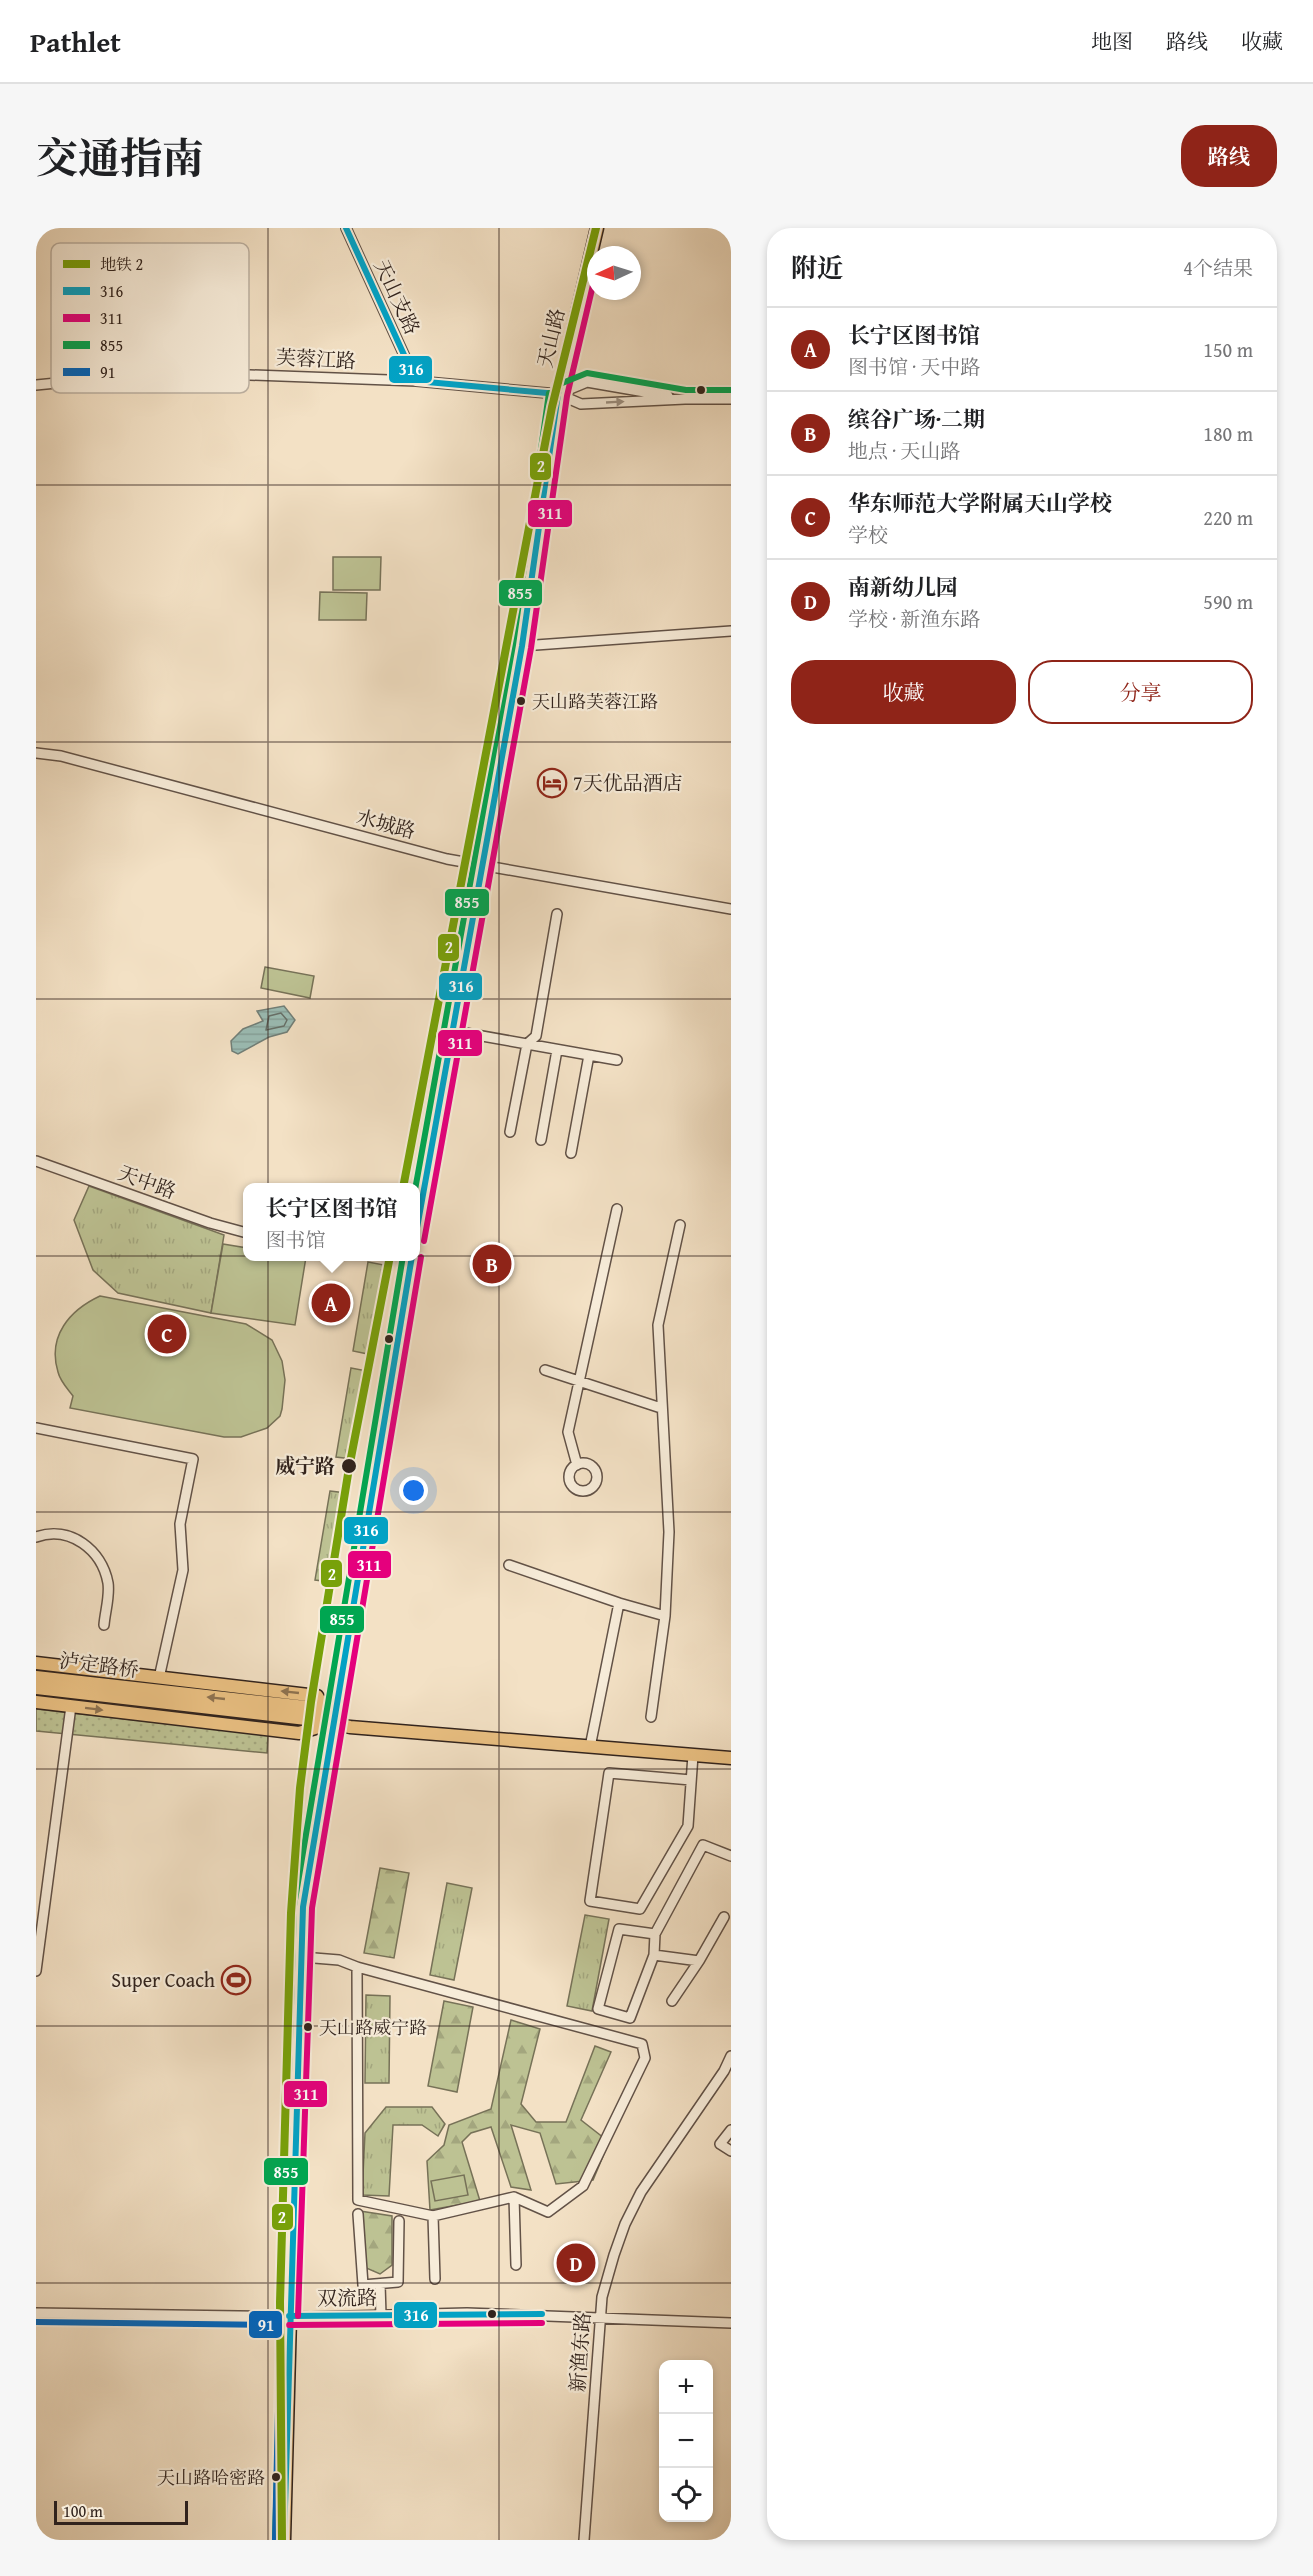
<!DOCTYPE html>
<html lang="zh">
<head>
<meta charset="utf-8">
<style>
  :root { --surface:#fff; --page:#f6f6f6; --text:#202124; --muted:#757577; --line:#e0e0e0; --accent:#8f2418 }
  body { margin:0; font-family:"Gentium Book Plus","Noto Serif SC",serif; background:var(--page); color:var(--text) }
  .controls { position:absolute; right:18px; bottom:18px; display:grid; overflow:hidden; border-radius:12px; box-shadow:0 3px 9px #0003 }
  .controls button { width:54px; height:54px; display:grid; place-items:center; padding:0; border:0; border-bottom:2px solid var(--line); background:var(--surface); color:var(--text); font:30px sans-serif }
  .compass { position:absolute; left:551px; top:18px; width:54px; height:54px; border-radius:50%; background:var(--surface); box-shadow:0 3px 9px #0003; rotate:266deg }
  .scale { position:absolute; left:18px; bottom:15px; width:134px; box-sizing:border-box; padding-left:6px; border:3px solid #31231d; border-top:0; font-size:16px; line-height:21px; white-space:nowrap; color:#31231d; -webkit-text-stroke:4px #f7ecd9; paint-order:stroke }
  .you { position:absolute; left:378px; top:1263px; width:21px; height:21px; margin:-15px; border:4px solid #fff; border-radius:50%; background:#1a73e8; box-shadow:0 0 0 9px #1a73e833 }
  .badge { display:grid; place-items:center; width:39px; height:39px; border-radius:50%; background:var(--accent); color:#fff; font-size:20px; font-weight:700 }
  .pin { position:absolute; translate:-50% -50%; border:3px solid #fff; box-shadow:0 2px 6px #0006 }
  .popup { position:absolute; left:207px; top:955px; width:177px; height:78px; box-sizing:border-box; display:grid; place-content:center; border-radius:12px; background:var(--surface); filter:drop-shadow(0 2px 4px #0005); font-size:20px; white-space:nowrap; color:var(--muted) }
  .popup b { font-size:22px; color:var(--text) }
  .popup::after { content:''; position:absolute; left:50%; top:100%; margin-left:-12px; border:12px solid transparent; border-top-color:var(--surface) }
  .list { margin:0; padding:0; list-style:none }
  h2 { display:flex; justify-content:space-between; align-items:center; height:78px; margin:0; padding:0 24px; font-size:26px }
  h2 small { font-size:20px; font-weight:400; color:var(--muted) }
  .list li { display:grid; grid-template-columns:39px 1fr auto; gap:18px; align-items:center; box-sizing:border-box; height:84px; padding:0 24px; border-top:2px solid var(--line) }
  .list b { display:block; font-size:22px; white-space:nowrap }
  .list p { margin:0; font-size:20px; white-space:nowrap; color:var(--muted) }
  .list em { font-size:20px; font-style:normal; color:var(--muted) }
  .actions { display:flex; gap:12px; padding:18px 24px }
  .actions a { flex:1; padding:14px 0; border:2px solid var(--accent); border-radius:24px; text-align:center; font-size:21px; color:var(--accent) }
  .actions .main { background:var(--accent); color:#fff }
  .icon { flex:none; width:33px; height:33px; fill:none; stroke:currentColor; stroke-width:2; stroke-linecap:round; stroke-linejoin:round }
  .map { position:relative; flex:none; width:695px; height:2312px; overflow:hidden; border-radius:24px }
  header { display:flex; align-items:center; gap:36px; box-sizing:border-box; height:84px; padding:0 30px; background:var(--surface); border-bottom:2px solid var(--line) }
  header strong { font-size:28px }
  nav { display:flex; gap:33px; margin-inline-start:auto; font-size:21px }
  .intro { display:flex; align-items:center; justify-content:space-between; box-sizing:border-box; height:144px; padding:0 36px }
  h1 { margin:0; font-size:42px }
  .button { padding:15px 27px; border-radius:24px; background:var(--accent); color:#fff; font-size:21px; font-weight:700 }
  main { display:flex; gap:36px; padding:0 36px }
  aside { flex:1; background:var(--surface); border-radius:24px; box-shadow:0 3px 9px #0003 }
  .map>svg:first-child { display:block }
  .grass { fill:url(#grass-tufts); stroke:#777258; stroke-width:1.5 }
  .forest { fill:url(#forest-firs); stroke:#777258; stroke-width:1.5 }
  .park { fill:url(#park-dots); stroke:#777258; stroke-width:1.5 }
  .pitch { fill:#bdc293; stroke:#777258; stroke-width:1.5 }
  .water { fill:url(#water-rules); stroke:#717f78; stroke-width:1.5 }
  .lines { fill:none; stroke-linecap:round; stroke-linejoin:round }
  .shore { stroke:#667069; stroke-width:1.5 }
  .minor-casing { stroke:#625247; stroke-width:12 }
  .major-casing { stroke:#31231d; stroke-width:15 }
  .minor { stroke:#f7ecd9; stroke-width:9 }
  .major { stroke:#eac082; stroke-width:12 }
  .bus-1-casing { stroke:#f7ecd9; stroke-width:10 }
  .bus-2-casing { stroke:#f7ecd9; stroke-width:10 }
  .bus-3-casing { stroke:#f7ecd9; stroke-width:10 }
  .bus-4-casing { stroke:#f7ecd9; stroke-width:10 }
  .bus-1 { stroke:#02a2c5; stroke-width:6 }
  .bus-2 { stroke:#e5007d; stroke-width:6 }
  .bus-3 { stroke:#00a651; stroke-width:6 }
  .bus-4 { stroke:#0065bd; stroke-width:6 }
  .metro-1-casing { stroke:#f7ecd9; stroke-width:12 }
  .metro-1 { stroke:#78a109; stroke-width:8 }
  .oneway { fill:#9e9284 }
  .oneway2 { fill:#8e7250 }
  .grid { fill:none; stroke:#31231d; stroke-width:1.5; stroke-opacity:0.55 }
  .bus-dot { fill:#31231d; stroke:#f7ecd9; stroke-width:2 }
  .labels { text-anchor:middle; stroke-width:4.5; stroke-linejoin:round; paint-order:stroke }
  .bus-label { font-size:18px; fill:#31231d; stroke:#f7ecd9; text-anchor:start }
  .street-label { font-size:20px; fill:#31231d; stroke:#f7ecd9 }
  .poi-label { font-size:20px; fill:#31231d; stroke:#f7ecd9; text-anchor:start }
  .stop-label { font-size:20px; font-weight:bold; fill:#31231d; stroke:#f7ecd9; text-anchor:end }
  .key { fill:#f7ecd9; stroke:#bcb0a1; stroke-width:1.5 }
  .key-label { font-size:16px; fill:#31231d }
  .line-badge { stroke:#f7ecd9; stroke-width:2 }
  .badge-label { font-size:16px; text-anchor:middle; font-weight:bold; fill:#fff }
</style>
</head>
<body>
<header>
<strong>Pathlet</strong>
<nav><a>地图</a><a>路线</a><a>收藏</a></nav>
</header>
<div class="intro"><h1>交通指南</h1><a class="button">路线</a></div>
<main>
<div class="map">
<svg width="695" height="2312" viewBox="0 0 695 2312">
  <defs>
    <pattern id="grass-tufts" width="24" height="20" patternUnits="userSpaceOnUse" patternTransform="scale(1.5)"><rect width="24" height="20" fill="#bdc293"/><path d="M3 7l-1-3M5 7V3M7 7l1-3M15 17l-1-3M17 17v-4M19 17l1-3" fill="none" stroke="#a3a67e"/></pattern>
    <pattern id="forest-firs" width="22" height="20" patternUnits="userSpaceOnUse" patternTransform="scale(1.5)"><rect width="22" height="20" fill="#bdc293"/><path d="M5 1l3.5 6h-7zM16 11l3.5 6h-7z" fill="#a3a67e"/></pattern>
    <pattern id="park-dots" width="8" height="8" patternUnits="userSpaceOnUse" patternTransform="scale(1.5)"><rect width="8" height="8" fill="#bdc293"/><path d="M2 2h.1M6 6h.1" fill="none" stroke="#a3a67e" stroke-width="1.8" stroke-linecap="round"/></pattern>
    <pattern id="water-rules" width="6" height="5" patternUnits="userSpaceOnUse" patternTransform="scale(1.5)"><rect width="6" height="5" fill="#9bbdb5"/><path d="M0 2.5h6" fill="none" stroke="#86a29b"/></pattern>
  </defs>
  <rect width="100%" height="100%" fill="#f3e1c5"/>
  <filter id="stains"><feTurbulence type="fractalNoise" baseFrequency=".00333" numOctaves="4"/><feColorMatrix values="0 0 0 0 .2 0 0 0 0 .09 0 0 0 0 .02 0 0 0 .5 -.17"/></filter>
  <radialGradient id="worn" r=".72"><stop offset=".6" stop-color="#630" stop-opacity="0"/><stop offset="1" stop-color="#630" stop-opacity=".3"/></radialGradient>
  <path class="grass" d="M 53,958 L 188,1007 L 175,1085 L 82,1065 L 57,1042 L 38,992 Z
    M 332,1034 L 348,1037 L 332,1126 L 317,1123 Z
    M 315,1140 L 331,1143 L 316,1231 L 300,1229 Z
    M 294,1263 L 310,1265 L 295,1354 L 279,1352 Z
    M 411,1655 L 436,1660 L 418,1752 L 394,1747 Z
    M 549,1687 L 573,1691 L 556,1783 L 531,1778 Z
    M 330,1767 L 354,1768 L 353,1855 L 329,1855 Z
    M 350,1879 L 396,1879 L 409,1896 L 402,1908 L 386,1897 L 357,1897 L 353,1968 L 326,1967 L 329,1905 Z"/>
  <path class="forest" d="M 344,1640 L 373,1645 L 358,1730 L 328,1725 Z
    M 408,1773 L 437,1779 L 421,1864 L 392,1858 Z
    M 475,1792 L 504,1801 L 485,1876 L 500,1894 L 530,1894 L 559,1818 L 575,1824 L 545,1892 L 573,1914 L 557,1952 L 520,1956 L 504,1905 L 475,1897 L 495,1962 L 475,1959 L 455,1899 L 435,1905 L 426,1914 L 444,1973 L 394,1982 L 391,1933 L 408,1917 L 413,1897 L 455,1881 Z
    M 324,1983 L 356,1988 L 356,2037 L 344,2046 L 328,2039 Z"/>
  <path class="park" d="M 0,1481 L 232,1507 L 231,1525 L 0,1503 Z"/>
  <path class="pitch" d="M 297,329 L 345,329 L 344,362 L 297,362 Z
    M 284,364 L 331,365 L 330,392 L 283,392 Z
    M 229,739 L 278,748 L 274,770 L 225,760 Z
    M 187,1016 L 211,1020 L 211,1028 L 270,1029 L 259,1097 L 175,1085 Z
    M 64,1068 L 210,1096 L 236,1112 L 246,1133 L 249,1152 L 246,1181 L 244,1188 L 231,1200 L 205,1209 L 188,1209 L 34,1180 L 37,1168 C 31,1160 24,1153 22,1144 C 11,1108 34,1082 64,1068 Z
    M 428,1947 L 432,1967 L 399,1973 L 395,1953 Z"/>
  <path class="water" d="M 248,778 L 259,792 L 251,804 L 233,809 L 202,826 L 196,823 L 195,813 L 207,801 L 227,793 L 221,783 Z"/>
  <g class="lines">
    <path class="shore" d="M 245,785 L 251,792 L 248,798 L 230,802 L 233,788 Z"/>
    <g class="minor-casing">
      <path id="minor" d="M 310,0 L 380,153
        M 0,157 L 132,144 L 380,153 L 522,166 L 545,176 L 649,171 L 695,171
        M 522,166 L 551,154 L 632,168
        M 486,418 L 695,403
        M 0,525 L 25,528 L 411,631 L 695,681
        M 418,803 L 581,832
        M 474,904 L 491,816 L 500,808 L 521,686
        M 505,912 L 521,822
        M 535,925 L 553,827
        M 0,933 L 174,995 L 211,1005
        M 509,1142 L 625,1180
        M 0,1200 L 157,1231 L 144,1296 L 147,1342 L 123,1450
        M533 1249a14 14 0 1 1 28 0a14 14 0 1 1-28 0Z
        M 541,1237 L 532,1204 L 581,981
        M 0,1309 C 34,1297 66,1322 72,1355 C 74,1368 69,1384 68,1397
        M 473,1337 L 583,1375
        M 629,1388 L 633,1304 L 622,1097 L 644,997
        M 554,1519 L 583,1375 L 629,1388 L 615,1489
        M 655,1552 L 573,1545 L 554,1673 L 604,1681 L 652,1598 L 657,1527
        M 688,1689 L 663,1733 L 618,1727 L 594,1790 L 562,1781 L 583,1701 L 619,1706 L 667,1617 L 695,1628
        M 618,1727 L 619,1706
        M 266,1729 L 303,1732 L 321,1739 L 322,1972 L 397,1988 L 478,1969 L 512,1984 L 547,1958 L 609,1830 L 606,1816 L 321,1739
        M 0,1743 L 35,1478
        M 636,1773 L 663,1733
        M 695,1902 L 684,1916 L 695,1923
        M 478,1969 L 480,2037
        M 322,1986 L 327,2057 L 362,2054 L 363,1993
        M 397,1988 L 399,2051
        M 344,2056 L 345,2087
        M 0,2085 L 275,2089 L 431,2085 L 695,2095
        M 548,2312 L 566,2069 L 578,2027 L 589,1996 L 605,1964 L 688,1843 L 695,1828"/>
    </g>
    <g class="major-casing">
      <path id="major" d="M 379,1011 L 442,672 L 486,418 L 522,166 L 561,0
        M 0,1435 L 281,1468 L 296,1495
        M 0,1449 L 279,1480 L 290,1490
        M 0,1460 L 279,1492 L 314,1499 L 695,1530
        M 0,1474 L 263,1505 L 292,1496
        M 248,2312 L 261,1831 L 267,1679 L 296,1495 L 336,1261 L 346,1216 L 376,1028"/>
    </g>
    <use href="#minor" class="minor"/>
    <use href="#major" class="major"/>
    <g class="bus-1-casing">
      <path id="bus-1" d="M 310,0 L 380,153 L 522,166
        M 379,1011 L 486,418 L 522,166 L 561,0
        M 253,2088 L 506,2086
        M 248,2312 L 267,1679 L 376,1028"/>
    </g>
    <g class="bus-2-casing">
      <path id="bus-2" d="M 388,1013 L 495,420 L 531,168 L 560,44
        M 262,2088 L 276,1680 L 385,1029
        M 253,2097 L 506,2095"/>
    </g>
    <g class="bus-3-casing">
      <path id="bus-3" d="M 519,158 L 551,145 L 650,162 L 695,162
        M 379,962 L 477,417 L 513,165
        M 239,2312 L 258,1678 L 367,1028"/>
    </g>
    <g class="bus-4-casing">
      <path id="bus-4" d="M 0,2094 L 244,2097 L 239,2312"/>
    </g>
    <use href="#bus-1" class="bus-1"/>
    <use href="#bus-2" class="bus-2"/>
    <use href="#bus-3" class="bus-3"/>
    <use href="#bus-4" class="bus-4"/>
    <g class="metro-1-casing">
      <path id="metro-1" d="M 367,960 L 516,179 L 560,0
        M 246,2312 L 244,2074 L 255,1685 L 264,1560 L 275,1474 L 313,1240 L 354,1028"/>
    </g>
    <use href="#metro-1" class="metro-1"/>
  </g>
  <defs><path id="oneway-solid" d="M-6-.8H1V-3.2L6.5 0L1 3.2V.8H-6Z" transform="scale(1.5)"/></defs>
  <use class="oneway" href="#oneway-solid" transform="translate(579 174) rotate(-3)"/>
  <g class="oneway2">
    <use href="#oneway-solid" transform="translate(254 1464) rotate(-174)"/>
    <use href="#oneway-solid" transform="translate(180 1470) rotate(-174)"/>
    <use href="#oneway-solid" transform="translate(58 1481) rotate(7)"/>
  </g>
  <path class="grid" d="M 232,0 L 232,2312M 463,0 L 463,2312M 0,257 L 695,257M 0,514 L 695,514M 0,771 L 695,771M 0,1028 L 695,1028M 0,1284 L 695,1284M 0,1541 L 695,1541M 0,1798 L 695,1798M 0,2055 L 695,2055"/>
  <defs>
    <g id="hotel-ring" transform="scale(1.5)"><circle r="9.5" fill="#f7ecd9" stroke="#8f2418" stroke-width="1.5"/><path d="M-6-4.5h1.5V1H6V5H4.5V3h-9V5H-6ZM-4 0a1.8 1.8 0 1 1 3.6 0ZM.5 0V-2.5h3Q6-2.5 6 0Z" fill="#8f2418"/></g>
    <g id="stadium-ring" transform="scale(1.5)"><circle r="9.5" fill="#f7ecd9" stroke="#8f2418" stroke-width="1.5"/><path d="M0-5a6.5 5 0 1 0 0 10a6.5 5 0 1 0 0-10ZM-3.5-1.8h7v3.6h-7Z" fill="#8f2418"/></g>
  </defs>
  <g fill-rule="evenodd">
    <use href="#hotel-ring" x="516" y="555"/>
    <use href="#stadium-ring" x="200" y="1752"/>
  </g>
  <g class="bus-dot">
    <circle cx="665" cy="162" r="5"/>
    <circle cx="485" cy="473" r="5"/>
    <circle cx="353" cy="1111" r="5"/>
    <circle cx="313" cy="1238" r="8"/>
    <circle cx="272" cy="1799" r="5"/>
    <circle cx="456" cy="2086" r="5"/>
    <circle cx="240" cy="2249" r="5"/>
  </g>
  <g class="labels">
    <g class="bus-label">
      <text x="496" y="480">天山路芙蓉江路</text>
      <text x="283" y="1806">天山路威宁路</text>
      <text x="229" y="2256" text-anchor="end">天山路哈密路</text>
    </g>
    <g class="street-label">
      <text transform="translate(361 69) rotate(65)" y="7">天山支路</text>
      <text transform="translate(515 110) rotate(-77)" y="7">天山路</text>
      <text transform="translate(280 131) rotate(3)" y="7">芙蓉江路</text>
      <text transform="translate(350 596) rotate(15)" y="7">水城路</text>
      <text transform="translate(111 954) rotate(20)" y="7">天中路</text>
      <text transform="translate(63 1437) rotate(7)" y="7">泸定路桥</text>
      <text transform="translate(311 2070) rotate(-1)" y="7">双流路</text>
      <text transform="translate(544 2124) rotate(-86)" y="7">新渔东路</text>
    </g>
    <g class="poi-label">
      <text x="537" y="562">7天优品酒店</text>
      <text x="179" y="1759" text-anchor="end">Super Coach</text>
    </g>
    <g class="stop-label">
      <text x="299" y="1245">威宁路</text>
    </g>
  </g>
  <rect x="15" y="15" width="198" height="150" rx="9" class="key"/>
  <rect x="27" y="32" width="27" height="8" fill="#78a109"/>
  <rect x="27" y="59" width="27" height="8" fill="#02a2c5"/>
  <rect x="27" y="86" width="27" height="8" fill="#e5007d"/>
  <rect x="27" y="113" width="27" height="8" fill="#00a651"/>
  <rect x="27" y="140" width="27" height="8" fill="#0065bd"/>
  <g class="key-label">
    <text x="64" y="42">地铁 2</text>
    <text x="64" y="69">316</text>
    <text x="64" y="96">311</text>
    <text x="64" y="123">855</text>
    <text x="64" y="150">91</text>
  </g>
  <g class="line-badge">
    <rect x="352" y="127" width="45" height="29" rx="6" fill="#02a2c5"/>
    <rect x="493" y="224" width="23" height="29" rx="6" fill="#78a109"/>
    <rect x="491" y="271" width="46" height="29" rx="6" fill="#e5007d"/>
    <rect x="462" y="351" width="45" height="28" rx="6" fill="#00a651"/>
    <rect x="408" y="660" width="46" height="29" rx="6" fill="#00a651"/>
    <rect x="401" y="705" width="23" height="29" rx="6" fill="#78a109"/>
    <rect x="402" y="744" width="45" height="29" rx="6" fill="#02a2c5"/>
    <rect x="401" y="801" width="46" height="28" rx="6" fill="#e5007d"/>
    <rect x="307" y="1288" width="46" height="29" rx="6" fill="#02a2c5"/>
    <rect x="311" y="1322" width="45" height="29" rx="6" fill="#e5007d"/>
    <rect x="284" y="1331" width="23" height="29" rx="6" fill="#78a109"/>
    <rect x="283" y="1377" width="46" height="29" rx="6" fill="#00a651"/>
    <rect x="247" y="1852" width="45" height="28" rx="6" fill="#e5007d"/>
    <rect x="227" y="1929" width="46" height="29" rx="6" fill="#00a651"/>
    <rect x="235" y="1975" width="23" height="28" rx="6" fill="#78a109"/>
    <rect x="357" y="2073" width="45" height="28" rx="6" fill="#02a2c5"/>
    <rect x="212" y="2082" width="35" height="29" rx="6" fill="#0065bd"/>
  </g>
  <g class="badge-label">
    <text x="375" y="147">316</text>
    <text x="505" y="244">2</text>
    <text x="514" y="291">311</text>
    <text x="484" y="371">855</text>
    <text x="431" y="680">855</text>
    <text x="413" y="725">2</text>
    <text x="425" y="764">316</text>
    <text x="424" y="821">311</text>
    <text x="330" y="1308">316</text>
    <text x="333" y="1343">311</text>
    <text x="296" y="1352">2</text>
    <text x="306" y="1397">855</text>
    <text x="270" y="1872">311</text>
    <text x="250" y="1950">855</text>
    <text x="246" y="1995">2</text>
    <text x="380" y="2093">316</text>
    <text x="230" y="2103">91</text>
  </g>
  <rect width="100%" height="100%" filter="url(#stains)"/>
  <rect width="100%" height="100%" fill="url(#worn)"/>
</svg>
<div class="controls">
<button>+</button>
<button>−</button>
<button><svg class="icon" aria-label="locate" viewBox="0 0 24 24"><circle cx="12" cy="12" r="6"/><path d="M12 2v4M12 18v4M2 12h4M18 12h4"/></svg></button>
</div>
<svg class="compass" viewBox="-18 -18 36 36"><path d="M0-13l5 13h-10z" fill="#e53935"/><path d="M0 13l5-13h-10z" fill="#757577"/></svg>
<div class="scale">100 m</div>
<div class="you"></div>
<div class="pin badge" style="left:295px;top:1075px">A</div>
<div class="popup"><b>长宁区图书馆</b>图书馆</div>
<div class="pin badge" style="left:456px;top:1036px">B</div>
<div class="pin badge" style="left:131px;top:1106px">C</div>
<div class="pin badge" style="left:540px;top:2035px">D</div>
</div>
<aside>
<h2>附近<small>4个结果</small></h2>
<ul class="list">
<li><span class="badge">A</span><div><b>长宁区图书馆</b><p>图书馆 · 天中路</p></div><em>150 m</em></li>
<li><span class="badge">B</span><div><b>缤谷广场·二期</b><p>地点 · 天山路</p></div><em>180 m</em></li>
<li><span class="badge">C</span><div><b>华东师范大学附属天山学校</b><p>学校</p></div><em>220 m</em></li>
<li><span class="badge">D</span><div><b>南新幼儿园</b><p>学校 · 新渔东路</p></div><em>590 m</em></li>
</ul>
<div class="actions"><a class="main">收藏</a><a>分享</a></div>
</aside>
</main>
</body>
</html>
